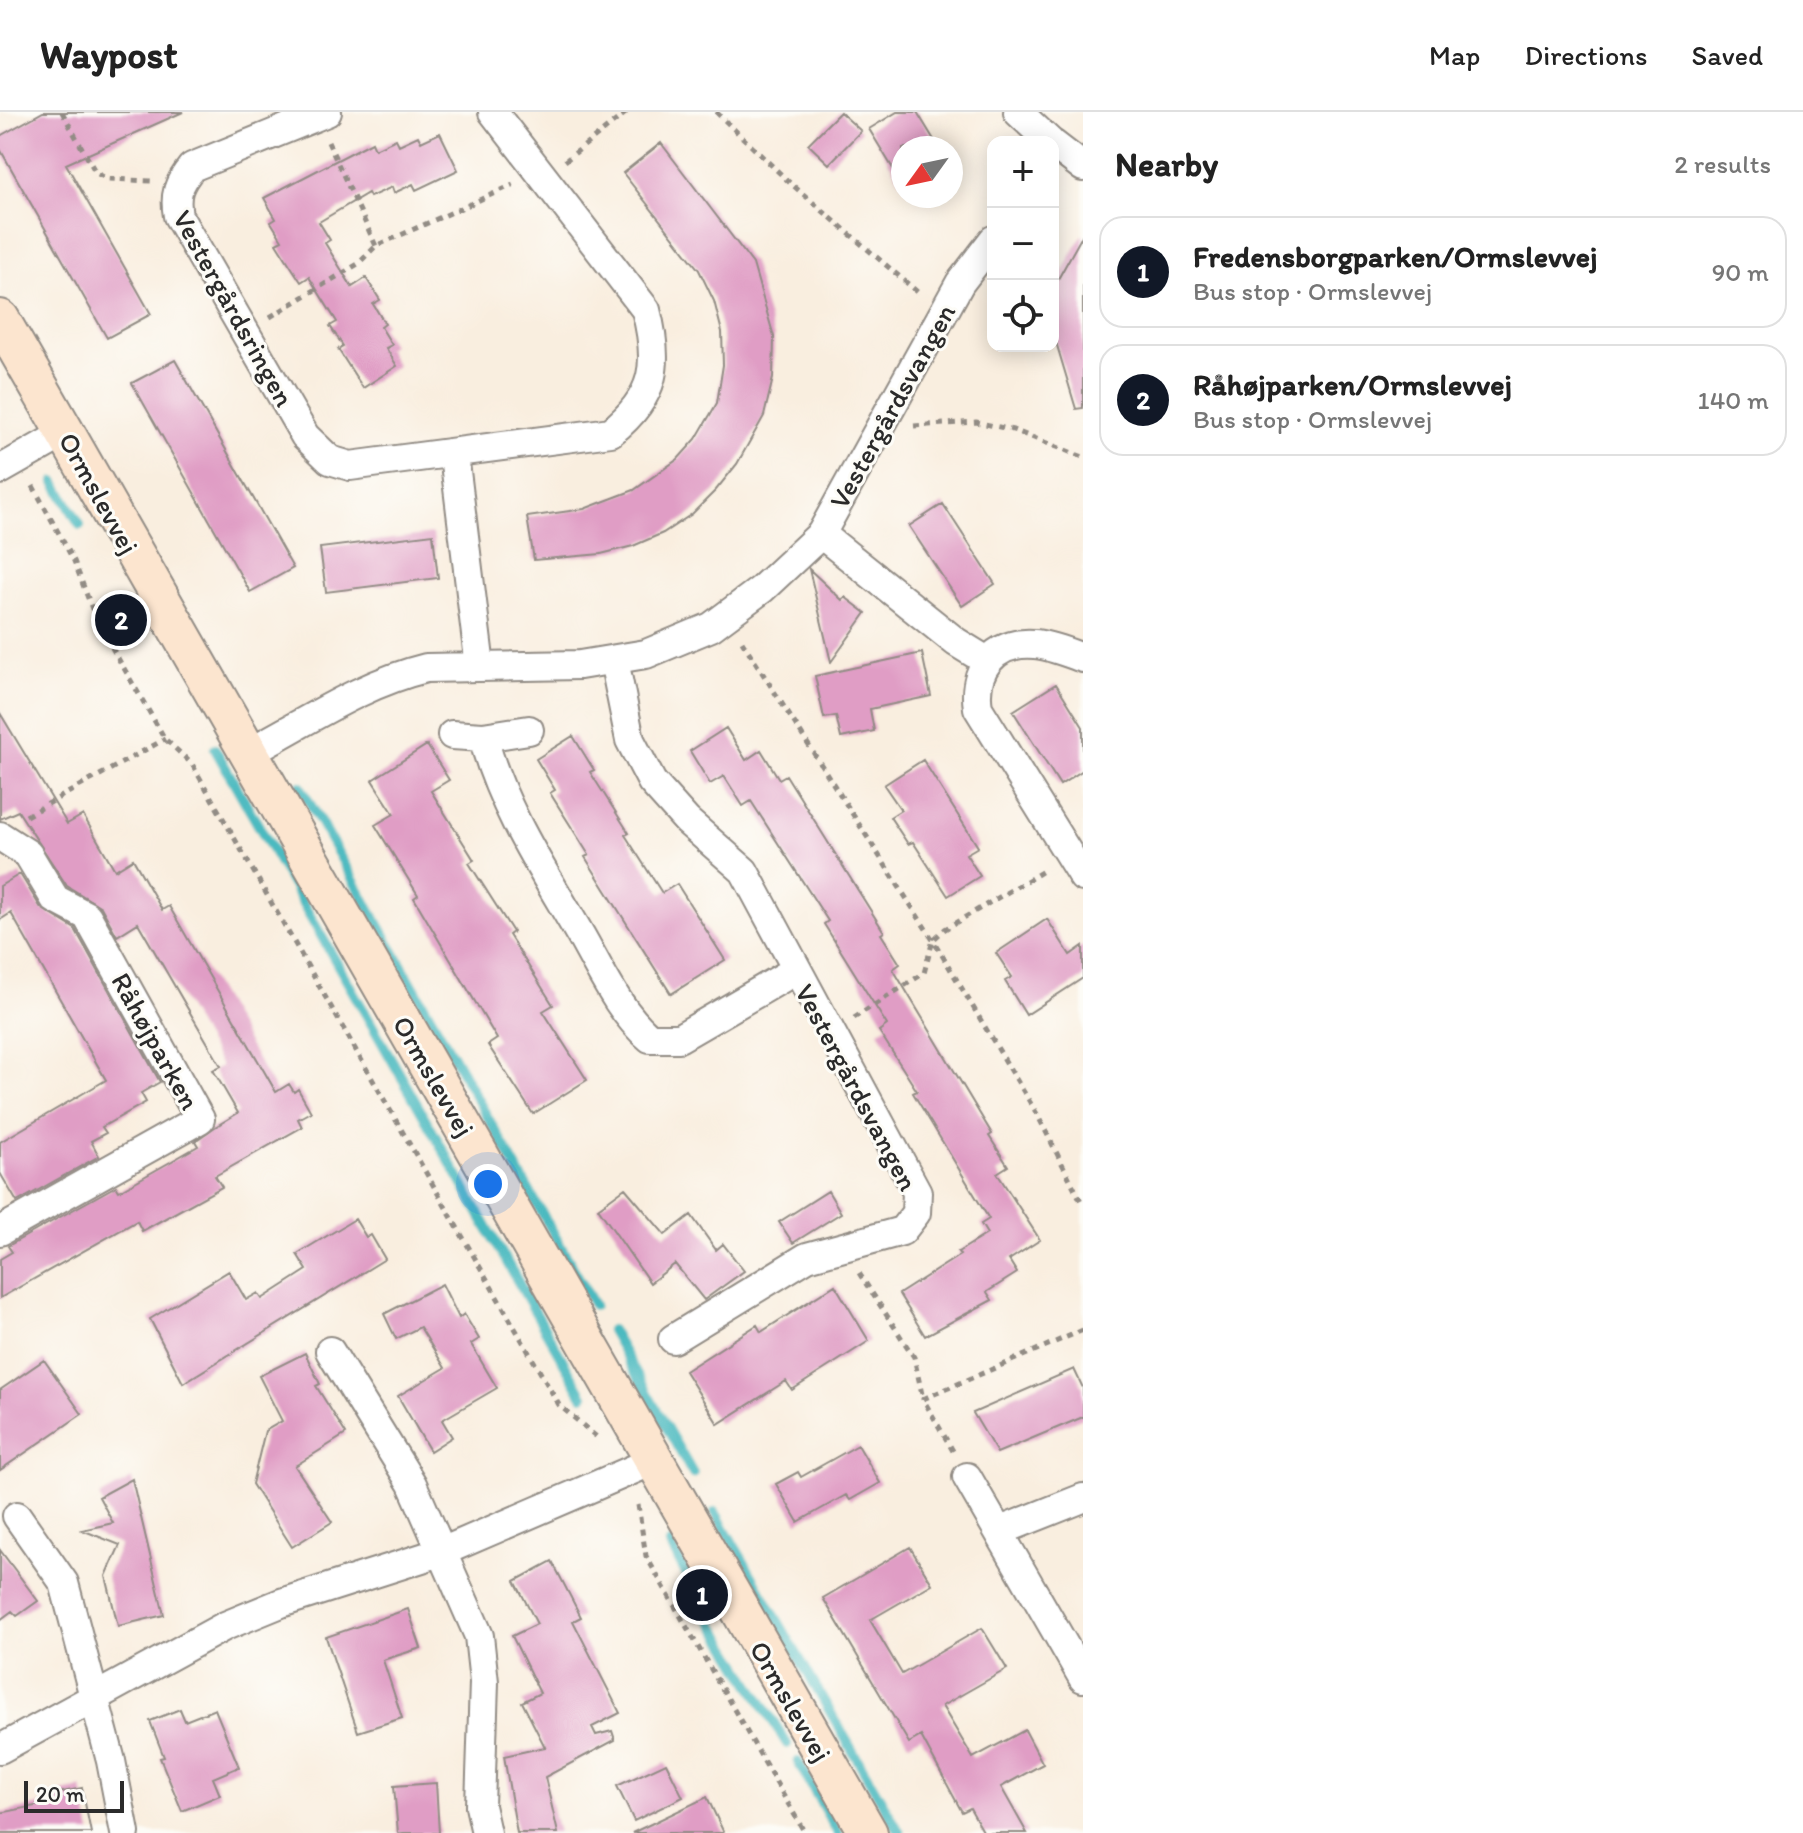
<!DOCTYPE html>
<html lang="en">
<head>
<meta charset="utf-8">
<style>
  :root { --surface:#fff; --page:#f6f6f6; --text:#222; --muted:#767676; --line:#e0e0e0; --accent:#111827 }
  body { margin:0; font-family:Itim,sans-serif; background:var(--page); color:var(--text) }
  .controls { position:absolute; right:24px; top:24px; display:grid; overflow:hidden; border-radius:16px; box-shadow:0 4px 20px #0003 }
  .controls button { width:72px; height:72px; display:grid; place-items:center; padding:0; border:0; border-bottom:2px solid var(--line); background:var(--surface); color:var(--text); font:40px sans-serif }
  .compass { position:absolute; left:891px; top:24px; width:72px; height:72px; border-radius:50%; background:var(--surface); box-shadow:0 4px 20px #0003; rotate:237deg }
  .scale { position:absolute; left:24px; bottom:20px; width:100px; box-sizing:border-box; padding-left:8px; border:4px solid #2b2b2b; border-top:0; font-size:22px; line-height:28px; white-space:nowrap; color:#2b2b2b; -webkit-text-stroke:6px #fdfcf7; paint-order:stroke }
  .you { position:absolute; left:488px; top:1072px; width:28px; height:28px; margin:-20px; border:6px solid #fff; border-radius:50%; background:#1a73e8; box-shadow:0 0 0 12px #1a73e833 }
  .badge { display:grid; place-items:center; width:52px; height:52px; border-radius:50%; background:var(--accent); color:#fff; font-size:26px; font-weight:700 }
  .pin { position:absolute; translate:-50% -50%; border:4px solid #fff; box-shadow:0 2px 8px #0006 }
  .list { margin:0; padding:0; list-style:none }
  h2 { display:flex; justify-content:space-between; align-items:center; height:104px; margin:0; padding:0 32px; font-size:34px }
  h2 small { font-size:26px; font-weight:400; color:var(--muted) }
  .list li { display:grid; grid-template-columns:52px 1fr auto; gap:24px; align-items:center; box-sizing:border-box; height:112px; margin:0 16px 16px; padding:0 16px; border:2px solid var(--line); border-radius:24px }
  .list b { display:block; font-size:30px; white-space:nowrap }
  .list p { margin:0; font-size:26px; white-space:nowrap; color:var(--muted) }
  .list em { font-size:26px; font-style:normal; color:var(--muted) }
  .icon { flex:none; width:44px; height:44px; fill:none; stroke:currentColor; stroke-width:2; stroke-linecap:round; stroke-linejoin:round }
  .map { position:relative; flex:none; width:1083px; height:1721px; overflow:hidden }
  header { display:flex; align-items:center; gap:48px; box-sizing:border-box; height:112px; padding:0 40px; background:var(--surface); border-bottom:2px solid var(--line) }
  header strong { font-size:38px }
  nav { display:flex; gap:44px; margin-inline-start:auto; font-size:28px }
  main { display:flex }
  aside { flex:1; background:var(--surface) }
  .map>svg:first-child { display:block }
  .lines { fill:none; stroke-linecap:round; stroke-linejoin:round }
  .stream { stroke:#4bbac0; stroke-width:10 }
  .building { fill:#e09dc5 }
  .street-casing { stroke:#928c85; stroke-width:32 }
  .secondary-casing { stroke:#928c85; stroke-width:42 }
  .path { stroke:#928c85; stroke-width:5; stroke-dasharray:6 6; stroke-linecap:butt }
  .street { stroke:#fff; stroke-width:28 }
  .secondary { stroke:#fce5cf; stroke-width:38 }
  .labels { text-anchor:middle; stroke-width:6; stroke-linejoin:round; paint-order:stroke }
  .street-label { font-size:28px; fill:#2b2b2b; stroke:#fdfcf7 }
</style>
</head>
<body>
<header>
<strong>Waypost</strong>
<nav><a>Map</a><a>Directions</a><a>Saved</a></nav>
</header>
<main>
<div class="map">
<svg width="1083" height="1721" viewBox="0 0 1083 1721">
  <rect width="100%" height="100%" fill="#fdfcf7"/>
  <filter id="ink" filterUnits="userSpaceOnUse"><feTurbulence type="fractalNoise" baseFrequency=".0125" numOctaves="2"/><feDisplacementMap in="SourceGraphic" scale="16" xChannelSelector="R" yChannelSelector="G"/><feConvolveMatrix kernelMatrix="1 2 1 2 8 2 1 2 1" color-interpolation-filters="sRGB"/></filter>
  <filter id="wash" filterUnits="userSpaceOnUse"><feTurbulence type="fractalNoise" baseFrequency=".006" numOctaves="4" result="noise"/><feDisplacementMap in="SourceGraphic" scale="32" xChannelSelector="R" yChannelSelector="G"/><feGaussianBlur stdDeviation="1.8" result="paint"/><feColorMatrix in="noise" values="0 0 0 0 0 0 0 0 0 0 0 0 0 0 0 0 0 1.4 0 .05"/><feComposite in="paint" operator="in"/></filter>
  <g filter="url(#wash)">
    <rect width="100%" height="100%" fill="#f9eedf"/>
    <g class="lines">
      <path class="stream" d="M 55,370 L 80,413
        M 215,637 L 583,1284
        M 300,674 L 594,1193
        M 611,1218 L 693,1362
        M 715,1400 L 900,1721
        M 670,1432 L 713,1511 L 787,1632
        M 798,1650 L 838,1721"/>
    </g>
    <g id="blocks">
      <path class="building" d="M 43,0 L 183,0 L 66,52 L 151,202 L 107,226 L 0,37 L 0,24 Z
        M 840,0 L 861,19 L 829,52 L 808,32 Z
        M 897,0 L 917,0 L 939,36 L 903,36 L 903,73 L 869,17 Z
        M 440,21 L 458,58 L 416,78 L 413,72 L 394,81 L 392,75 L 370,85 L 368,81 L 319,110 L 330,128 L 325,131 L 352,175 L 366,166 L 380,188 L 373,192 L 385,212 L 381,215 L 392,233 L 386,236 L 397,254 L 363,276 L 338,237 L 343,234 L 330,214 L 337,210 L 309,165 L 301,170 L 276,131 L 282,128 L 271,110 L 276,107 L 264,86 L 372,30 L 375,37 L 396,27 L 399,33 L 418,24 L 421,30 Z
        M 661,31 L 753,152 L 774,225 L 773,266 L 764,304 L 737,352 L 716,378 L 692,402 L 663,421 L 633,434 L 601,442 L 534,448 L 527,405 L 584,397 L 634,378 L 678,347 L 696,327 L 717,291 L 723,253 L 722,220 L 714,189 L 699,158 L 623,61 Z
        M 1083,122 L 1083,296 L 1076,297 L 1053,220 L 1053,176 Z
        M 175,248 L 293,456 L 250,480 L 132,271 Z
        M 943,392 L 995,472 L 962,494 L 909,414 Z
        M 433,422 L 438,466 L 326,480 L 320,436 Z
        M 809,457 L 842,488 L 845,485 L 866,501 L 831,550 Z
        M 922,541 L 931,584 L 870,597 L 874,619 L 841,626 L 836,604 L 824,606 L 815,564 Z
        M 1056,572 L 1083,615 L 1083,658 L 1060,673 L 1013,599 Z
        M 0,601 L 67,712 L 83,703 L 115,758 L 133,747 L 162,798 L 169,794 L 276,980 L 289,972 L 294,980 L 298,977 L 311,1000 L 298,1007 L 302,1015 L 215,1064 L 222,1075 L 142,1119 L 137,1109 L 0,1186 L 0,1147 L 12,1140 L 8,1134 L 116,1074 L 119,1079 L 172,1049 L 198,1034 L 195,1029 L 215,1015 L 238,1001 L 213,958 L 221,954 L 138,811 L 117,824 L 101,795 L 67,774 L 18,699 L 0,707 Z
        M 726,616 L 746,648 L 761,638 L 779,667 L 786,663 L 884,820 L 881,822 L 900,852 L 893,857 L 992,1022 L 989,1024 L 1008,1054 L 997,1061 L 1040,1128 L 1009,1148 L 1017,1161 L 987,1180 L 992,1188 L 925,1224 L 899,1182 L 960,1143 L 958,1140 L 987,1122 L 981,1112 L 989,1107 L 913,981 L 917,979 L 879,919 L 887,913 L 824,812 L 828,809 L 751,689 L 743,694 L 724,664 L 710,672 L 690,639 Z
        M 573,624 L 594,658 L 590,660 L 629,721 L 625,723 L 662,781 L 677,772 L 725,848 L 671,882 L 585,745 L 589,743 L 550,681 L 555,678 L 536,647 Z
        M 427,633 L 449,668 L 431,679 L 474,748 L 469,751 L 513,820 L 509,823 L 553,893 L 543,899 L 587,968 L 533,1002 L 488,933 L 497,927 L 414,786 L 418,783 L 375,713 L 394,702 L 372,668 Z
        M 923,648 L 978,735 L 966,742 L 980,764 L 948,784 L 913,730 L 908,732 L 890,705 L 901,698 L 884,673 Z
        M 20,762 L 41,796 L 75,817 L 160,970 L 141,981 L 146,990 L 102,1015 L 106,1021 L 91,1029 L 99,1044 L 17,1090 L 0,1061 L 0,1030 L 106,968 L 11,801 L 0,808 L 0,774 Z
        M 1047,807 L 1070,843 L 1083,834 L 1083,866 L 1026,903 L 1005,869 L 1012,865 L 996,841 Z
        M 625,1076 L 665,1123 L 691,1103 L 716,1138 L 723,1132 L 744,1159 L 704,1188 L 675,1152 L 650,1171 L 598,1096 Z
        M 828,1079 L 841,1101 L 793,1131 L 779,1110 Z
        M 355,1107 L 366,1125 L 371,1123 L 385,1147 L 183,1271 L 150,1207 L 229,1159 L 246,1188 L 258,1181 L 262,1187 L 307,1158 L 297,1142 Z
        M 442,1172 L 459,1206 L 464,1202 L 479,1227 L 471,1232 L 497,1276 L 442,1308 L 452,1325 L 430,1339 L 398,1284 L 445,1256 L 420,1215 L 396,1227 L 384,1202 Z
        M 835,1173 L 869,1229 L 792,1278 L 786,1269 L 718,1312 L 685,1259 L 757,1213 L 761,1220 Z
        M 305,1241 L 320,1272 L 316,1274 L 346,1322 L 295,1354 L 332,1410 L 292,1435 L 252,1372 L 265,1319 L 282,1309 L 259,1264 Z
        M 44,1248 L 82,1302 L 0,1358 L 0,1278 Z
        M 1074,1257 L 1083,1276 L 1083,1305 L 997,1341 L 973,1301 Z
        M 858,1333 L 880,1371 L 850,1388 L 846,1383 L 798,1410 L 776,1372 L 798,1360 L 801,1365 Z
        M 132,1367 L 164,1503 L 118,1514 L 106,1464 L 120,1433 L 82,1418 L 113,1411 L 99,1385 Z
        M 910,1435 L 932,1472 L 870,1508 L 902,1562 L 982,1516 L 1007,1557 L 942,1594 L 973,1646 L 1025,1618 L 1043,1652 L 1001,1675 L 1027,1721 L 984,1721 L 970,1696 L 962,1700 L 921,1624 L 909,1631 L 823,1486 Z
        M 0,1438 L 38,1489 L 17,1504 L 12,1499 L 0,1508 Z
        M 552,1449 L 581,1505 L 573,1509 L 620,1601 L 592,1615 L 596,1623 L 612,1619 L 615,1628 L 545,1665 L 558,1721 L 517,1721 L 504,1644 L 545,1635 L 522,1590 L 540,1581 L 512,1524 L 537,1512 L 515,1469 Z
        M 408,1497 L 421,1536 L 383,1548 L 402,1606 L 358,1620 L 326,1525 Z
        M 180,1597 L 185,1609 L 215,1597 L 239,1655 L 213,1666 L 220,1683 L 182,1699 L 160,1646 L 164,1645 L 150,1609 Z
        M 666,1651 L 683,1685 L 634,1709 L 617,1674 Z
        M 436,1671 L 439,1721 L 398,1721 L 394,1674 Z
        M 82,1676 L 91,1721 L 0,1721 L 0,1701 L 50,1691 L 48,1683 Z
        M 707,1685 L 724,1721 L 632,1721 Z"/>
    </g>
  </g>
  <g filter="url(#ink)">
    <use href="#blocks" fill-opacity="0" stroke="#928c85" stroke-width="2"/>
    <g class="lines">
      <g class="street-casing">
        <path id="street" d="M 327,0 L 192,55 C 178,72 174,83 178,104 L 305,324 L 330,348 L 350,354 L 611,320 C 656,284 660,252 646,198 L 493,0
          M 1018,0 L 1050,30
          M 1053,32 L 1083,55
          M 454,343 L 480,555
          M 0,358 L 65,321
          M 821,422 L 956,530 L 987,549
          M 1083,546 C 1068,541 1050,533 1034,532 C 993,529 972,559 978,596 L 1083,765
          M 614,548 L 630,628 L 652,670 L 687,709 L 744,759 L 917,1080 L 916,1101 L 902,1119 L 807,1145 L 673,1227
          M 452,623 L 483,625 L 529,618
          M 483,625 C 502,697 544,760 581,824 C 601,859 619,900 650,926 L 679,926 L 796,858
          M 249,640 C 308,609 361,572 426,556 L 580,553 L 646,542 L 711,515 L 762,477 L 821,422 L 960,171 L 993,128
          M 0,724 L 28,742 L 55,787 L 87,804 L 200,1007 L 0,1119
          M 330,1239 L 412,1372 L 479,1524 L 484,1570 L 480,1694 L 486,1721
          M 967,1365 L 1083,1566
          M 17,1404 L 64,1471 L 111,1649 L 125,1721
          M 1000,1419 L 1083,1386
          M 0,1637 L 225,1514 L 281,1491 L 444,1439 L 653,1349"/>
      </g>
      <g class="secondary-casing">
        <path id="secondary" d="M 0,207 L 868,1721"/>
      </g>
      <path class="path" d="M 62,0 L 96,61 L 108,67 L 152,69
        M 716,0 L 789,70 L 921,183
        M 328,30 L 376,134
        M 565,49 L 627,0
        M 270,205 L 358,152 L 376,134 L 513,73
        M 914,314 L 976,310 L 1013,318 L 1083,345
        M 33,374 L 74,449 L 97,510 L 165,627 L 192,652 L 559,1293 L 599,1327
        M 742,529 L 933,828 L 1037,1002 L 1083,1093
        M 26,704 L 165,627
        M 854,906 L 924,861 L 933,828 L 945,817 L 1045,758
        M 859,1161 L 914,1245 L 923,1287
        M 953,1339 L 923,1287 L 1083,1218
        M 638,1393 L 646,1444 L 805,1721"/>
      <use href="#street" class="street"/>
      <use href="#secondary" class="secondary"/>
    </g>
  </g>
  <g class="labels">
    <g class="street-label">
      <text transform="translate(234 196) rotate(61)" y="10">Vestergårdsringen</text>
      <text transform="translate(892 294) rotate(-61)" y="10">Vestergårdsvangen</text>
      <text transform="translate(99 381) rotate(61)" y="10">Ormslevvej</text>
      <text transform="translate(156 929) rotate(61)" y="10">Råhøjparken</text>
      <text transform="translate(434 964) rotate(60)" y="10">Ormslevvej</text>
      <text transform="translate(857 975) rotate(62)" y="10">Vestergårdsvangen</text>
      <text transform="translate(791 1589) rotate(60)" y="10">Ormslevvej</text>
    </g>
  </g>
</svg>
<div class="controls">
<button>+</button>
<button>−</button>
<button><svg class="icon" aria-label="locate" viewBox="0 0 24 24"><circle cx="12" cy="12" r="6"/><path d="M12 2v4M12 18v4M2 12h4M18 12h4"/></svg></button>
</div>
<svg class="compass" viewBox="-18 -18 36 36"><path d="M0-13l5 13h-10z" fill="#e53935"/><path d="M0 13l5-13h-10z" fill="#767676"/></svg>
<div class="scale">20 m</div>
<div class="you"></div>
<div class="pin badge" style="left:702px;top:1483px">1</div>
<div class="pin badge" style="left:121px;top:508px">2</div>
</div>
<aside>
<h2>Nearby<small>2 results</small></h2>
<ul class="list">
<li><span class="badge">1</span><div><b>Fredensborgparken/Ormslevvej</b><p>Bus stop · Ormslevvej</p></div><em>90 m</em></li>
<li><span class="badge">2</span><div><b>Råhøjparken/Ormslevvej</b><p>Bus stop · Ormslevvej</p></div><em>140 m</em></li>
</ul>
</aside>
</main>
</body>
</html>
